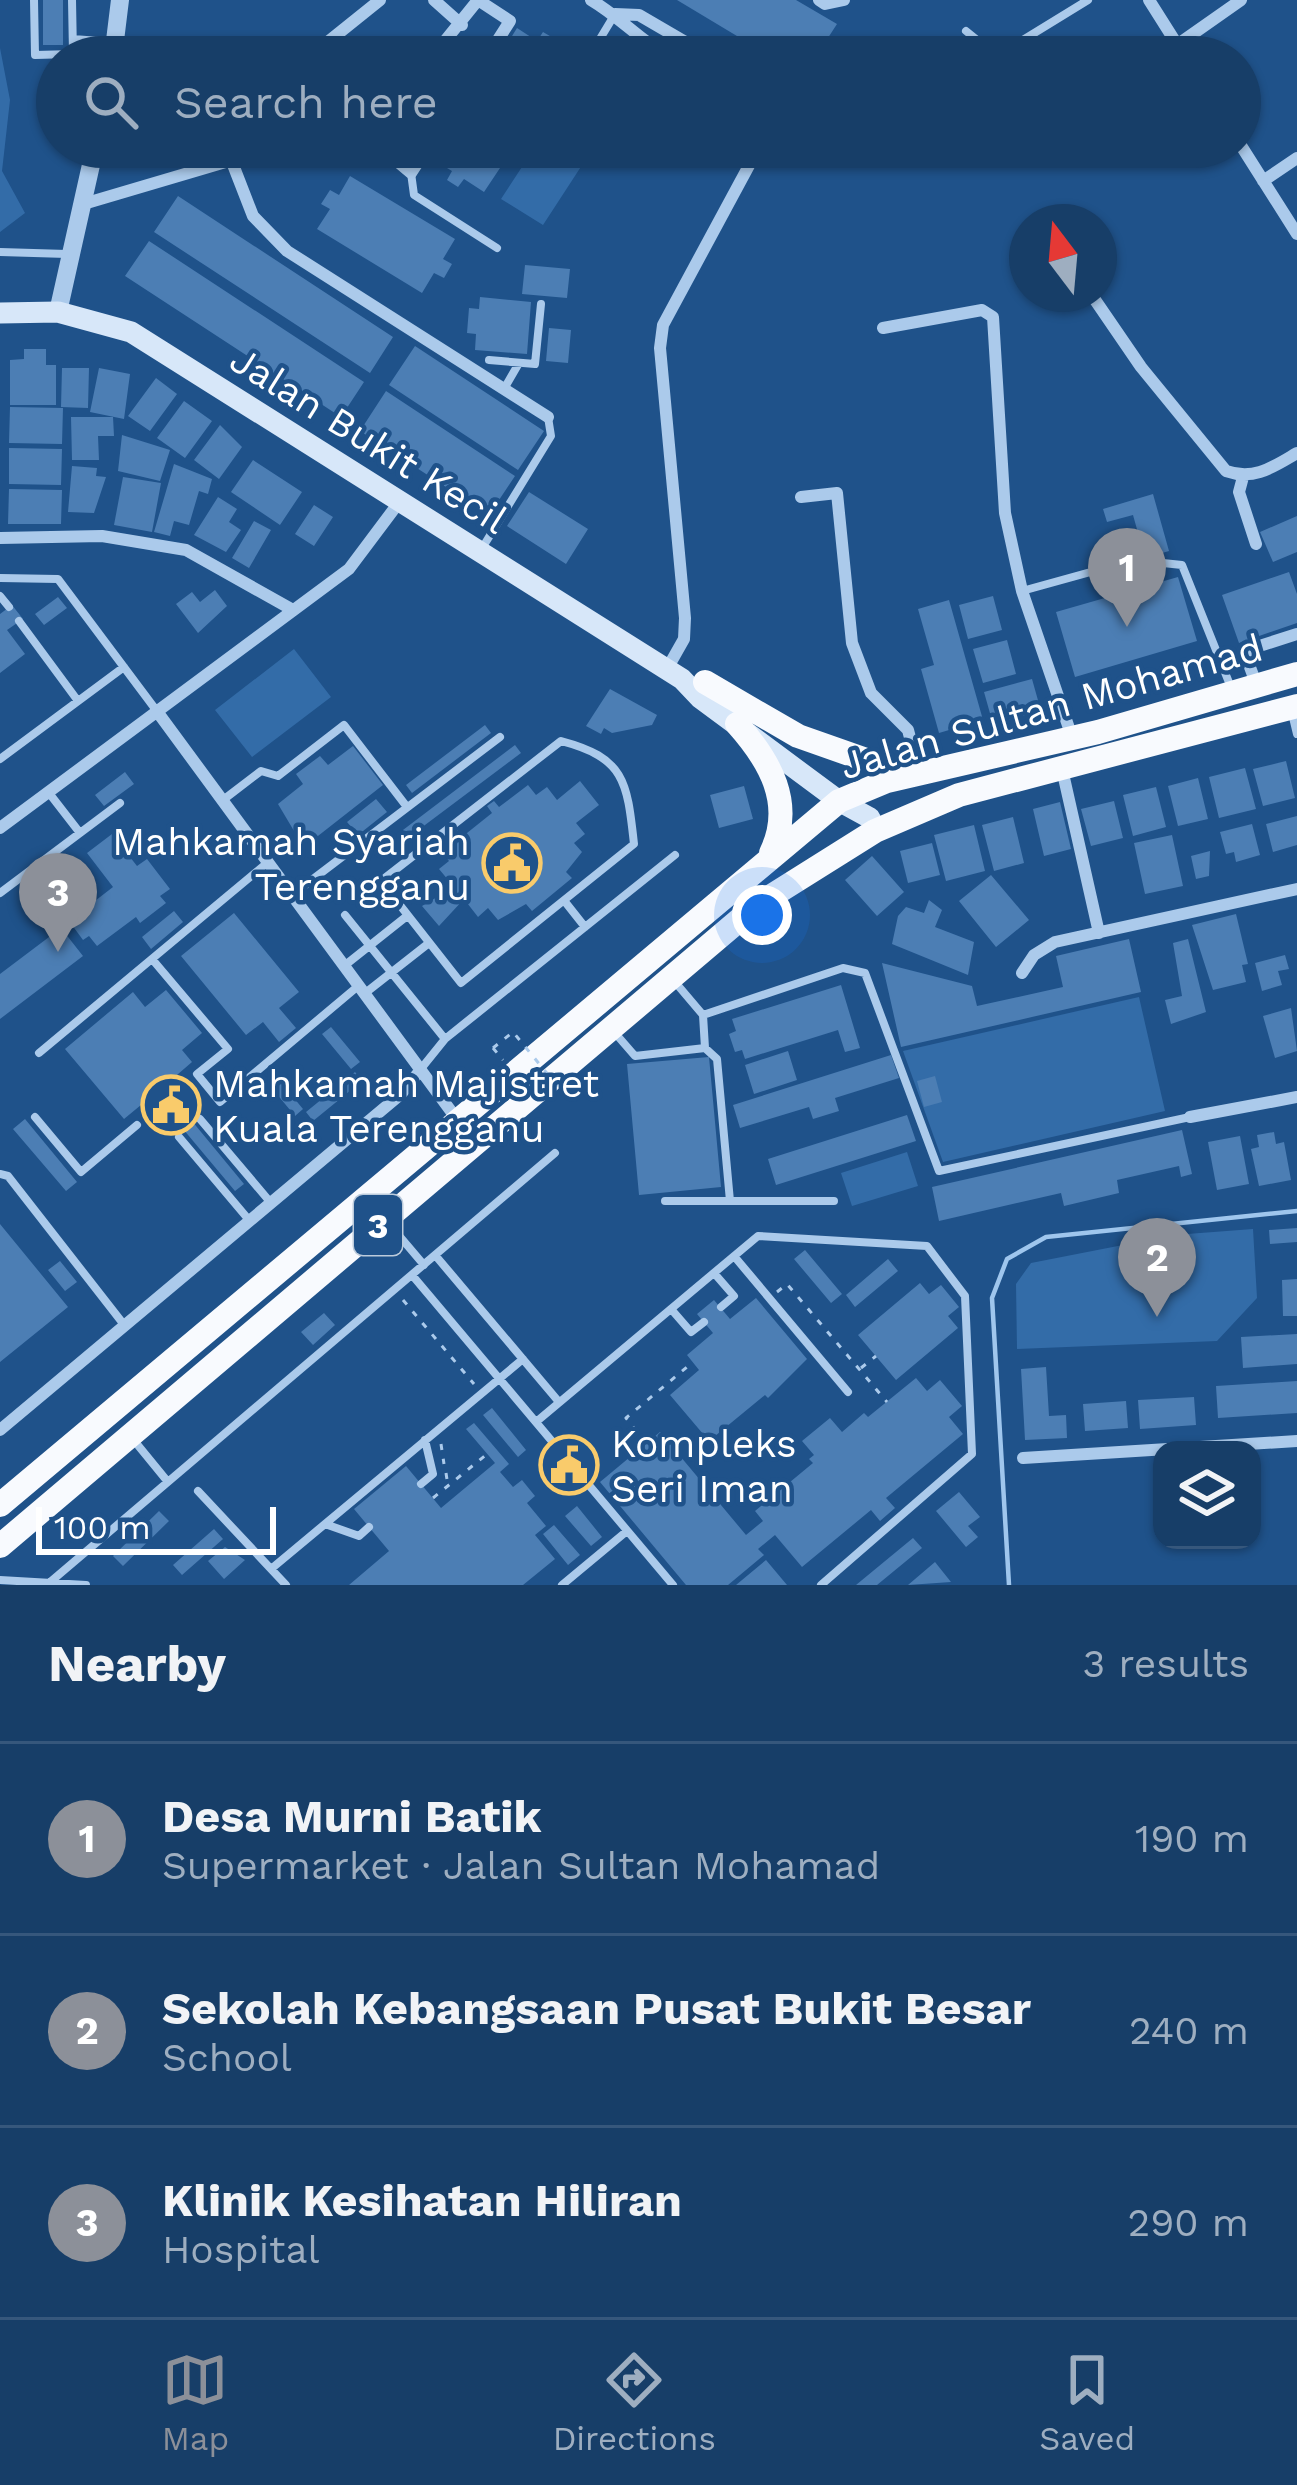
<!DOCTYPE html>
<html lang="en">
<head>
<meta charset="utf-8">
<style>
  :root { --surface:#173e68; --page:#244971; --text:#f1f3f6; --muted:#9eaec0; --line:#36577c; --accent:#8c9099 }
  body { margin:0; font-family:"Work Sans",sans-serif; background:var(--page); color:var(--text) }
  .controls { position:absolute; right:36px; bottom:36px; display:grid; overflow:hidden; border-radius:24px; box-shadow:0 3px 9px #0004 }
  .controls button { width:108px; height:108px; display:grid; place-items:center; padding:0; border:0; border-bottom:3px solid var(--line); background:var(--surface); color:var(--text); font:60px sans-serif }
  .compass { position:absolute; left:1009px; top:204px; width:108px; height:108px; border-radius:50%; background:var(--surface); box-shadow:0 3px 9px #0004; rotate:344deg }
  .scale { position:absolute; left:36px; bottom:30px; width:240px; box-sizing:border-box; padding-left:12px; border:6px solid #fff; border-top:0; font-size:33px; line-height:42px; white-space:nowrap; color:#fff; -webkit-text-stroke:9px #1f528a; paint-order:stroke }
  .you { position:absolute; left:762px; top:915px; width:42px; height:42px; margin:-30px; border:9px solid #fff; border-radius:50%; background:#1a73e8; box-shadow:0 0 0 18px #1a73e833 }
  .badge { display:grid; place-items:center; width:78px; height:78px; border-radius:50%; background:var(--accent); color:#fff; font-size:39px; font-weight:700 }
  .pin { position:absolute; translate:-50% -99px; filter:drop-shadow(0 3px 6px #0008) }
  .pin::after { content:''; position:absolute; top:63px; width:42px; height:36px; background:inherit; clip-path:polygon(0 0,100% 0,50% 100%) }
  .list { margin:0; padding:0; list-style:none }
  h2 { display:flex; justify-content:space-between; align-items:center; height:156px; margin:0; padding:0 48px; font-size:51px }
  h2 small { font-size:39px; font-weight:400; color:var(--muted) }
  .list li { display:grid; grid-template-columns:78px 1fr auto; gap:36px; align-items:center; box-sizing:border-box; height:192px; padding:0 48px; border-top:3px solid var(--line) }
  .list b { display:block; font-size:45px; white-space:nowrap }
  .list p { margin:0; font-size:39px; white-space:nowrap; color:var(--muted) }
  .list em { font-size:39px; font-style:normal; color:var(--muted) }
  .icon { flex:none; width:66px; height:66px; fill:none; stroke:currentColor; stroke-width:2; stroke-linecap:round; stroke-linejoin:round }
  .map { position:relative; flex:none; width:1297px; height:1585px; overflow:hidden }
  .search { position:absolute; background:var(--surface); box-shadow:0 3px 9px #0004; left:36px; right:36px; top:36px; height:132px; display:flex; align-items:center; gap:30px; box-sizing:border-box; padding:0 42px; border-radius:66px; color:var(--muted); font-size:45px }
  .sheet { height:732px; background:var(--surface) }
  nav { display:flex; justify-content:space-around; align-items:center; box-sizing:border-box; height:168px; border-top:3px solid var(--line); background:var(--surface); font-size:33px; color:var(--muted) }
  nav a { display:grid; justify-items:center; gap:6px }
  nav .on { color:var(--accent) }
  .map>svg:first-child { display:block }
  .green { fill:#336ca8 }
  .lines { fill:none; stroke-linecap:round; stroke-linejoin:round }
  .stream { stroke:#9fc6ed; stroke-width:4.5 }
  .building { fill:#4c7eb4 }
  .path { stroke:#abcaeb; stroke-width:3; stroke-dasharray:6 9; stroke-linecap:butt }
  .service { stroke:#abcaeb; stroke-width:8 }
  .minor { stroke:#abcaeb; stroke-width:12 }
  .tertiary { stroke:#abcaeb; stroke-width:18 }
  .secondary { stroke:#d7e7f9; stroke-width:21 }
  .trunk { stroke:#f8fafe; stroke-width:24 }
  .path-bridge { stroke:#abcaeb; stroke-width:3; stroke-dasharray:6 9; stroke-linecap:butt }
  .labels { text-anchor:middle; stroke-width:9; stroke-linejoin:round; paint-order:stroke }
  .shield { fill:#1f528a; stroke:#bccbdc; stroke-width:3 }
  .shield-label { font-size:36px; font-weight:bold; fill:#fff }
  .street-label { font-size:39px; fill:#fff; stroke:#1f528a }
  .poi-label { font-size:39px; fill:#fff; stroke:#1f528a; text-anchor:start }
</style>
</head>
<body>
<div class="map">
<svg width="1297" height="1585" viewBox="0 0 1297 1585">
  <rect width="100%" height="100%" fill="#1f528a"/>
  <path class="green" d="M 0,48 L 10,100 L 2,171 L 25,213 L 0,232 Z
    M 535,147 L 567,147 L 586,159 L 543,225 L 501,199 Z
    M 294,649 L 331,697 L 252,757 L 215,710 Z
    M 1139,997 L 1165,1111 L 943,1162 L 903,1051 Z
    M 907,1152 L 918,1186 L 852,1206 L 841,1173 Z
    M 1253,1229 L 1257,1298 L 1217,1341 L 1017,1349 L 1016,1284 L 1031,1263 L 1174,1235 Z"/>
  <g class="lines">
    <path class="stream" d="M 1009,1585 L 992,1298 L 1007,1259 L 1046,1237 L 1297,1211"/>
  </g>
  <path class="building" d="M 43,0 L 63,0 L 63,45 L 43,45 Z
    M 677,0 L 796,0 L 837,24 L 824,44 L 834,50 L 830,57 L 772,57 Z
    M 517,28 L 537,41 L 543,32 L 555,39 L 548,48 L 562,57 L 499,57 Z
    M 440,147 L 514,147 L 484,192 L 464,179 L 458,187 L 447,180 L 452,171 L 432,159 Z
    M 350,176 L 455,239 L 443,259 L 452,264 L 444,278 L 434,273 L 422,293 L 317,229 L 330,209 L 321,204 L 330,190 L 339,195 Z
    M 178,196 L 393,337 L 370,373 L 154,232 Z
    M 149,241 L 364,382 L 341,417 L 125,276 Z
    M 525,265 L 570,269 L 567,298 L 522,294 Z
    M 480,297 L 531,302 L 527,354 L 475,350 L 476,334 L 467,333 L 469,308 L 479,309 Z
    M 549,328 L 571,330 L 568,363 L 546,361 Z
    M 415,346 L 544,431 L 518,470 L 389,385 Z
    M 24,349 L 46,349 L 46,365 L 56,365 L 56,405 L 10,405 L 10,360 L 24,359 Z
    M 62,368 L 89,368 L 88,408 L 61,407 Z
    M 99,368 L 130,374 L 124,419 L 90,412 Z
    M 156,378 L 177,394 L 150,431 L 128,416 Z
    M 386,391 L 515,476 L 489,515 L 360,431 Z
    M 184,401 L 212,421 L 185,458 L 157,438 Z
    M 10,407 L 63,408 L 62,444 L 9,443 Z
    M 71,417 L 113,417 L 114,436 L 98,436 L 99,460 L 72,460 Z
    M 220,425 L 242,447 L 219,479 L 194,460 Z
    M 122,435 L 170,450 L 160,481 L 118,471 Z
    M 9,448 L 62,449 L 61,485 L 9,484 Z
    M 253,460 L 302,492 L 280,525 L 231,492 Z
    M 174,464 L 212,479 L 208,494 L 199,491 L 189,525 L 174,521 L 170,536 L 154,532 Z
    M 72,466 L 97,468 L 96,476 L 106,477 L 94,513 L 68,512 Z
    M 123,477 L 161,483 L 152,532 L 114,525 Z
    M 9,489 L 62,490 L 61,524 L 8,524 Z
    M 529,492 L 588,529 L 566,564 L 507,526 Z
    M 1153,494 L 1169,551 L 1145,558 L 1133,515 L 1107,522 L 1103,509 Z
    M 218,497 L 237,509 L 229,522 L 241,530 L 226,552 L 194,535 Z
    M 314,505 L 333,517 L 314,546 L 295,534 Z
    M 1297,516 L 1297,552 L 1273,562 L 1260,532 Z
    M 254,521 L 271,530 L 249,568 L 232,558 Z
    M 1289,572 L 1297,594 L 1297,623 L 1239,643 L 1222,595 Z
    M 1178,577 L 1197,641 L 1075,677 L 1056,612 Z
    M 215,590 L 227,606 L 198,633 L 176,604 L 192,592 L 200,602 Z
    M 993,596 L 1002,630 L 968,639 L 959,605 Z
    M 58,597 L 67,608 L 44,625 L 35,614 Z
    M 949,600 L 983,720 L 939,733 L 921,669 L 934,665 L 918,609 Z
    M 12,605 L 23,619 L 7,630 L 25,654 L 0,673 L 0,614 Z
    M 1007,640 L 1016,674 L 983,683 L 973,649 Z
    M 1032,679 L 1041,711 L 993,724 L 984,692 Z
    M 610,689 L 657,715 L 652,725 L 612,733 L 604,728 L 601,734 L 586,726 Z
    M 485,725 L 491,733 L 412,793 L 406,785 Z
    M 515,745 L 521,753 L 409,837 L 403,830 Z
    M 353,746 L 383,785 L 309,843 L 301,833 L 297,836 L 278,804 L 303,784 L 296,774 L 320,756 L 328,765 Z
    M 1286,761 L 1295,798 L 1263,806 L 1253,769 Z
    M 1245,768 L 1256,809 L 1219,818 L 1209,777 Z
    M 125,772 L 134,784 L 104,806 L 95,795 Z
    M 1198,778 L 1208,819 L 1178,826 L 1168,786 Z
    M 580,781 L 599,805 L 576,823 L 585,834 L 574,843 L 582,852 L 566,872 L 572,878 L 532,911 L 526,904 L 498,920 L 488,908 L 478,917 L 464,899 L 439,926 L 422,906 L 454,887 L 439,869 L 449,861 L 443,853 L 455,843 L 450,836 L 457,830 L 462,837 L 492,813 L 487,806 L 494,801 L 499,807 L 528,785 L 536,795 L 547,787 L 557,800 Z
    M 744,786 L 753,819 L 719,828 L 710,795 Z
    M 1156,787 L 1166,827 L 1133,836 L 1123,795 Z
    M 376,799 L 387,812 L 358,835 L 347,822 Z
    M 1114,801 L 1123,838 L 1091,846 L 1081,809 Z
    M 1060,802 L 1071,849 L 1044,856 L 1033,809 Z
    M 1297,816 L 1297,845 L 1273,852 L 1266,824 Z
    M 1013,817 L 1024,863 L 994,871 L 982,825 Z
    M 1252,824 L 1260,855 L 1236,862 L 1234,852 L 1226,854 L 1220,832 Z
    M 974,825 L 985,871 L 946,881 L 934,835 Z
    M 112,834 L 137,866 L 147,859 L 170,889 L 160,896 L 166,903 L 140,923 L 136,917 L 97,946 L 89,936 L 83,940 L 69,921 L 113,887 L 87,853 Z
    M 1172,835 L 1183,886 L 1145,894 L 1134,843 Z
    M 932,843 L 940,875 L 908,883 L 900,851 Z
    M 1210,851 L 1209,876 L 1196,879 L 1191,856 Z
    M 872,856 L 904,892 L 877,916 L 845,880 Z
    M 991,875 L 1029,920 L 996,947 L 959,901 Z
    M 929,900 L 942,910 L 935,927 L 974,942 L 968,975 L 892,944 L 898,916 L 906,907 L 924,913 Z
    M 174,911 L 183,922 L 151,949 L 142,937 Z
    M 234,913 L 299,992 L 279,1008 L 296,1028 L 279,1042 L 263,1022 L 246,1035 L 181,956 Z
    M 1236,914 L 1248,964 L 1242,965 L 1246,982 L 1213,990 L 1192,925 Z
    M 61,928 L 83,956 L 0,1019 L 0,974 Z
    M 1129,939 L 1141,992 L 901,1047 L 882,963 L 972,986 L 977,1006 L 1063,987 L 1056,956 Z
    M 1188,939 L 1206,1012 L 1171,1024 L 1165,1000 L 1182,996 L 1173,943 Z
    M 1285,955 L 1289,969 L 1278,971 L 1282,985 L 1262,991 L 1255,963 Z
    M 841,985 L 860,1048 L 845,1052 L 838,1030 L 745,1059 L 742,1050 L 735,1052 L 729,1034 L 736,1031 L 732,1019 Z
    M 166,990 L 202,1033 L 182,1050 L 192,1062 L 170,1081 L 194,1110 L 187,1115 L 244,1184 L 235,1191 L 178,1123 L 171,1128 L 147,1100 L 124,1119 L 65,1049 L 133,992 L 145,1007 Z
    M 1291,1008 L 1297,1051 L 1275,1058 L 1263,1016 Z
    M 331,1027 L 360,1062 L 351,1069 L 322,1034 Z
    M 788,1051 L 797,1080 L 754,1094 L 745,1065 Z
    M 891,1055 L 899,1078 L 835,1098 L 839,1111 L 813,1119 L 809,1107 L 740,1128 L 733,1105 Z
    M 709,1057 L 721,1187 L 639,1195 L 627,1064 Z
    M 355,1072 L 362,1081 L 313,1121 L 306,1112 Z
    M 274,1074 L 303,1109 L 295,1116 L 266,1081 Z
    M 935,1076 L 942,1102 L 924,1107 L 917,1081 Z
    M 907,1115 L 916,1141 L 776,1185 L 768,1159 Z
    M 25,1119 L 77,1182 L 66,1191 L 13,1129 Z
    M 1182,1130 L 1192,1174 L 1181,1177 L 1179,1166 L 1117,1180 L 1119,1193 L 1064,1206 L 1061,1193 L 939,1221 L 932,1187 Z
    M 1274,1132 L 1276,1144 L 1284,1142 L 1291,1180 L 1259,1186 L 1251,1149 L 1259,1147 L 1257,1135 Z
    M 1240,1136 L 1249,1184 L 1217,1190 L 1208,1142 Z
    M 0,1224 L 68,1307 L 0,1362 Z
    M 1297,1228 L 1297,1242 L 1270,1244 L 1269,1230 Z
    M 805,1250 L 842,1294 L 831,1303 L 794,1259 Z
    M 888,1259 L 898,1271 L 855,1307 L 846,1295 Z
    M 60,1261 L 77,1282 L 65,1291 L 48,1270 Z
    M 1297,1279 L 1297,1316 L 1283,1316 L 1282,1280 Z
    M 920,1283 L 929,1294 L 941,1285 L 959,1307 L 948,1316 L 958,1328 L 896,1380 L 858,1335 Z
    M 756,1298 L 807,1359 L 768,1398 L 765,1395 L 709,1441 L 670,1395 L 699,1370 L 687,1355 L 713,1333 L 697,1314 L 714,1300 L 730,1319 Z
    M 324,1313 L 335,1325 L 313,1345 L 301,1332 Z
    M 1297,1334 L 1297,1364 L 1243,1368 L 1241,1337 Z
    M 1046,1367 L 1049,1416 L 1066,1415 L 1067,1438 L 1025,1440 L 1021,1369 Z
    M 916,1378 L 927,1391 L 940,1380 L 962,1406 L 949,1417 L 963,1434 L 886,1498 L 895,1508 L 880,1521 L 871,1510 L 802,1567 L 775,1535 L 758,1549 L 764,1555 L 728,1585 L 686,1585 L 600,1482 L 660,1432 L 746,1535 L 763,1521 L 755,1511 L 813,1463 L 809,1459 L 814,1455 L 802,1441 L 830,1418 L 842,1432 L 864,1413 L 868,1417 Z
    M 1297,1381 L 1297,1413 L 1218,1418 L 1216,1386 Z
    M 1194,1397 L 1196,1425 L 1140,1429 L 1138,1400 Z
    M 1126,1401 L 1128,1428 L 1085,1431 L 1083,1404 Z
    M 492,1408 L 526,1450 L 518,1457 L 483,1415 Z
    M 474,1423 L 509,1464 L 500,1472 L 513,1487 L 522,1480 L 535,1496 L 527,1503 L 546,1526 L 535,1535 L 555,1559 L 523,1585 L 349,1585 L 389,1551 L 354,1509 L 406,1466 L 441,1508 L 495,1463 L 466,1429 Z
    M 959,1492 L 980,1517 L 968,1526 L 978,1537 L 966,1547 L 936,1511 Z
    M 577,1506 L 602,1537 L 591,1546 L 565,1516 Z
    M 159,1511 L 169,1521 L 123,1566 L 113,1556 Z
    M 554,1525 L 580,1555 L 568,1565 L 543,1534 Z
    M 214,1529 L 223,1539 L 182,1575 L 173,1565 Z
    M 913,1538 L 922,1548 L 877,1585 L 856,1585 Z
    M 225,1547 L 245,1560 L 224,1579 L 208,1561 Z
    M 766,1560 L 787,1585 L 736,1585 Z
    M 935,1562 L 951,1582 L 908,1585 Z"/>
  <g class="lines">
    <path class="path" d="M 493,1048 L 503,1060
      M 777,1292 L 787,1284 L 887,1402
      M 403,1300 L 474,1384
      M 861,1368 L 876,1356
      M 646,1443 L 626,1418 L 693,1362
      M 441,1444 L 444,1464
      M 446,1473 L 448,1486
      M 433,1498 L 487,1454"/>
    <path class="service" d="M 34,0 L 35,55 L 73,54 L 72,0
      M 966,31 L 997,56 L 1088,0
      M 73,39 L 113,42
      M 589,57 L 615,14
      M 411,173 L 414,195 L 497,248
      M 0,252 L 67,254
      M 489,360 L 535,364 L 541,304
      M 504,389 L 519,363
      M 481,550 L 551,436 L 548,417
      M 0,578 L 58,579 L 156,710
      M 1022,591 L 1134,560 L 1182,565 L 1232,690
      M 0,596 L 9,607
      M 19,621 L 78,701
      M 1291,709 L 1297,734
      M 561,741 C 625,758 627,781 634,844 L 461,983 L 381,881 Z
      M 0,759 L 124,667
      M 49,793 L 80,833
      M 223,800 L 261,771 L 278,776 L 344,725 L 407,807
      M 0,893 L 120,803
      M 292,895 L 500,737
      M 566,903 L 585,927
      M 345,915 L 445,1039
      M 152,959 L 228,1049 L 197,1074 L 220,1102 L 357,987
      M 344,966 L 407,916
      M 675,982 L 703,1015 L 705,1048 L 717,1059 L 730,1201
      M 364,994 L 429,943
      M 703,1015 L 843,968 L 865,973 L 939,1171 L 1190,1117
      M 615,1033 L 635,1056 L 705,1048
      M 39,1053 L 267,863
      M 420,1070 L 445,1039 L 675,855
      M 35,1117 L 81,1172 L 137,1125
      M 200,1119 L 271,1203
      M 179,1137 L 249,1220
      M 0,1174 L 8,1176 L 125,1326
      M 665,1201 L 834,1201
      M 390,1225 L 424,1265
      M 435,1255 L 559,1402
      M 734,1256 L 848,1392
      M 714,1273 L 734,1296 L 721,1307
      M 412,1275 L 673,1585
      M 671,1309 L 691,1332 L 704,1322
      M 536,1422 L 758,1236 L 927,1246 L 965,1296 L 972,1454 L 821,1585
      M 132,1438 L 168,1482
      M 421,1484 L 433,1474 L 425,1440
      M 198,1491 L 286,1585
      M 325,1524 L 359,1536 L 369,1527
      M 271,1569 L 523,1359
      M 0,1580 L 86,1585
      M 49,1583 L 555,1153
      M 562,1585 L 627,1531"/>
    <path class="minor" d="M 434,0 L 462,25
      M 478,0 L 510,21 L 487,57
      M 591,0 C 620,17 638,39 669,57
      M 819,0 L 825,4 L 844,0
      M 1149,0 L 1185,57
      M 615,14 L 639,15 L 711,57
      M 1177,45 L 1241,0
      M 292,57 L 329,41 L 380,0
      M 432,57 L 478,0
      M 1240,144 L 1297,234
      M 380,147 L 411,173 L 428,147
      M 232,162 L 253,216 L 287,251 L 548,417
      M 1263,181 L 1297,158
      M 80,205 L 276,147
      M 1091,294 L 1141,367 L 1226,471 C 1254,481 1273,467 1297,453
      M 883,328 L 982,310 L 993,317 L 1005,513 L 1022,591 L 1072,737
      M 1243,477 L 1239,492 L 1256,544
      M 801,497 L 837,493 L 852,643 L 871,693 L 908,730 L 919,772
      M 0,538 L 102,536 L 186,550 L 293,610
      M 667,669 L 684,639 L 685,618 L 660,348 L 663,325 L 759,147
      M 1257,686 L 1244,651 L 1297,634
      M 156,710 L 456,1118
      M 1062,769 L 1099,933
      M 0,828 L 349,569 L 400,501
      M 1022,973 L 1034,955 L 1055,942 L 1297,889
      M 1190,1117 L 1297,1097
      M 0,1430 L 401,1094 L 419,1072
      M 1023,1458 L 1297,1441"/>
    <path class="tertiary" d="M 113,57 L 120,0
      M 58,312 L 95,147"/>
    <path class="secondary" d="M 0,313 L 58,312 L 131,332 L 682,679 L 700,698 L 839,801 L 870,818"/>
    <path class="trunk" d="M 705,682 L 798,736 L 909,775
      M 737,724 C 770,761 795,804 771,853
      M 0,1505 L 839,801 L 887,781 L 1098,732 L 1297,674
      M 0,1546 L 757,905 L 875,831 L 959,795 L 1297,706"/>
    <path class="path-bridge" d="M 493,1048 L 513,1032 L 564,1094 L 590,1072"/>
  </g>
  <defs>
    <g id="civic-ring" transform="scale(3)"><circle r="9.5" fill="#1f528a" stroke="#f9cb6b" stroke-width="1.5"/><path d="M-.6-6.5H3V-4.5H.6V-3L4-1V1h2V6H-6V1h2V-1L-.6-3ZM-1.2 2.5V6h2.4V2.5Z" fill="#f9cb6b"/></g>
  </defs>
  <g fill-rule="evenodd">
    <use href="#civic-ring" x="512" y="863"/>
    <use href="#civic-ring" x="171" y="1105"/>
    <use href="#civic-ring" x="569" y="1465"/>
  </g>
  <g class="labels">
    <rect class="shield" x="354" y="1195" width="48" height="60" rx="9"/>
    <g class="shield-label">
      <text x="378" y="1238">3</text>
    </g>
    <g class="street-label">
      <text transform="translate(369 439) rotate(32)" y="14">Jalan Bukit Kecil</text>
      <text transform="translate(1051 706) rotate(-16)" y="14">Jalan Sultan Mohamad</text>
    </g>
    <g class="poi-label">
      <text x="470" y="855" text-anchor="end">Mahkamah Syariah<tspan x="470" dy="45">Terengganu</tspan></text>
      <text x="213" y="1097">Mahkamah Majistret<tspan x="213" dy="45">Kuala Terengganu</tspan></text>
      <text x="611" y="1457">Kompleks<tspan x="611" dy="45">Seri Iman</tspan></text>
    </g>
  </g>
</svg>
<div class="controls">
<button><svg class="icon" aria-label="layers" viewBox="0 0 24 24"><path d="M12 4l9 5-9 5-9-5zM3 14l9 5 9-5"/></svg></button>
</div>
<svg class="compass" viewBox="-18 -18 36 36"><path d="M0-13l5 13h-10z" fill="#e53935"/><path d="M0 13l5-13h-10z" fill="#9eaec0"/></svg>
<div class="scale">100 m</div>
<div class="you"></div>
<div class="pin badge" style="left:1127px;top:627px">1</div>
<div class="pin badge" style="left:1157px;top:1317px">2</div>
<div class="pin badge" style="left:58px;top:952px">3</div>
<div class="search"><svg class="icon" aria-label="search" viewBox="0 0 24 24"><circle cx="10" cy="10" r="6"/><path d="M15 15l6 6"/></svg>Search here</div>
</div>
<section class="sheet">
<h2>Nearby<small>3 results</small></h2>
<ul class="list">
<li><span class="badge">1</span><div><b>Desa Murni Batik</b><p>Supermarket · Jalan Sultan Mohamad</p></div><em>190 m</em></li>
<li><span class="badge">2</span><div><b>Sekolah Kebangsaan Pusat Bukit Besar</b><p>School</p></div><em>240 m</em></li>
<li><span class="badge">3</span><div><b>Klinik Kesihatan Hiliran</b><p>Hospital</p></div><em>290 m</em></li>
</ul>
</section>
<nav>
<a class="on"><svg class="icon" aria-label="map" viewBox="0 0 24 24"><path d="M3 6l6-2 6 2 6-2v14l-6 2-6-2-6 2zM9 4v14M15 6v14"/></svg>Map</a>
<a><svg class="icon" aria-label="directions" viewBox="0 0 24 24"><path d="M12 3l9 9-9 9-9-9zM9 14v-3h6M13 9l2 2-2 2"/></svg>Directions</a>
<a><svg class="icon" aria-label="saved" viewBox="0 0 24 24"><path d="M7 4h10v16l-5-4-5 4z"/></svg>Saved</a>
</nav>
</body>
</html>
